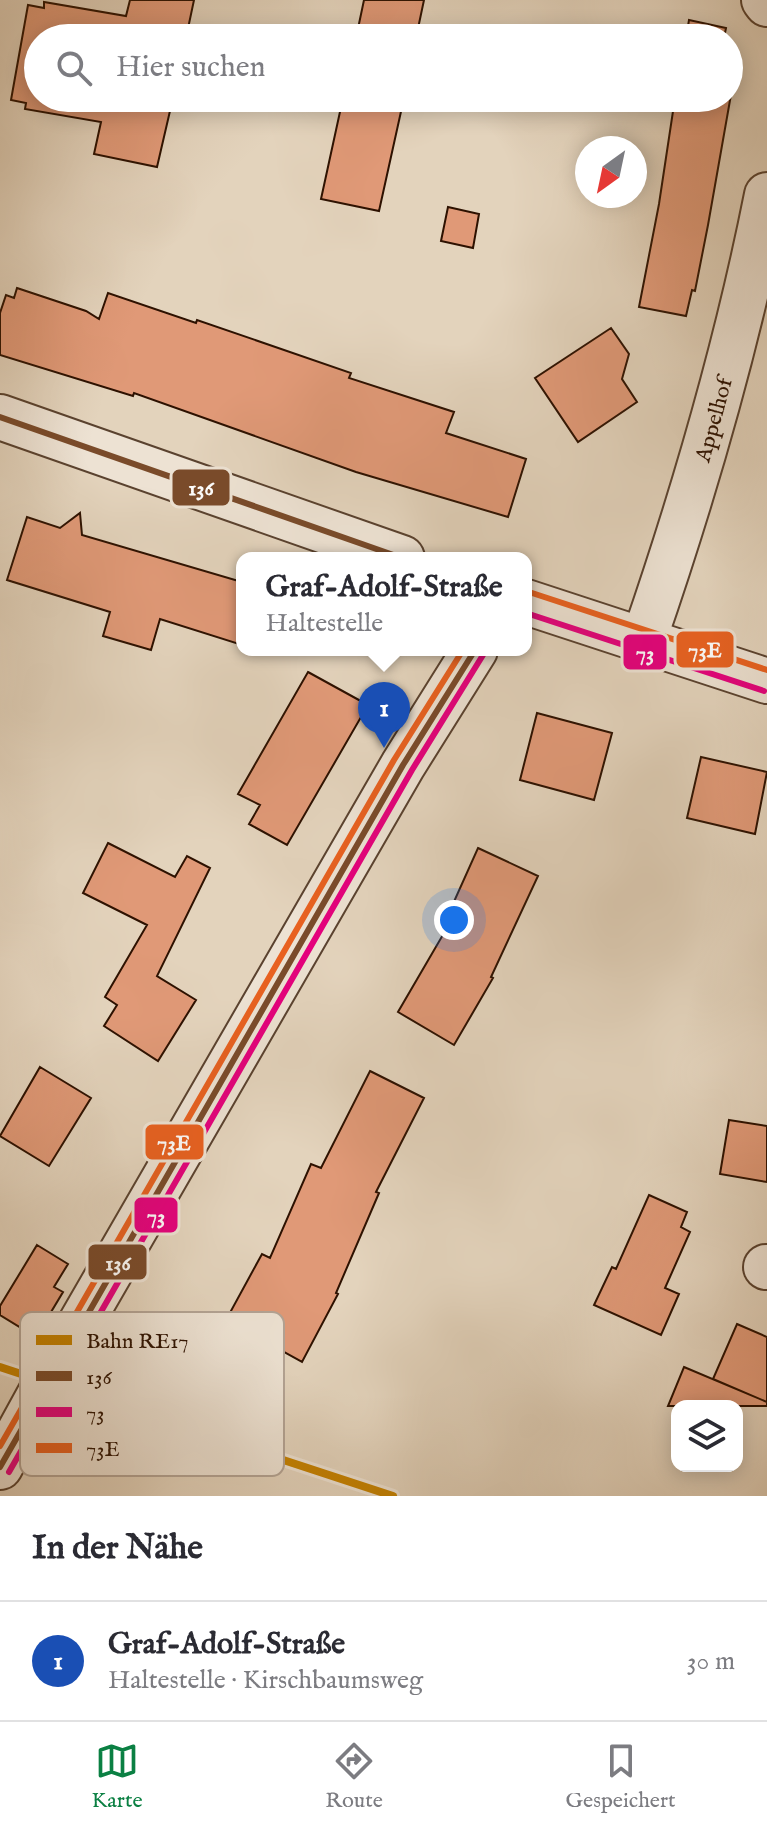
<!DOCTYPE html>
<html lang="de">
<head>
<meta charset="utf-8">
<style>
  :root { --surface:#fff; --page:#f2f2f3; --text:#2b2b33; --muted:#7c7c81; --line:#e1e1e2; --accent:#0b8043 }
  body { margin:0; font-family:"IM FELL English",serif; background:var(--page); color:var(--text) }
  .controls { position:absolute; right:24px; bottom:24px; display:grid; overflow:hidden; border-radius:16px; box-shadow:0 4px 20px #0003 }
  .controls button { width:72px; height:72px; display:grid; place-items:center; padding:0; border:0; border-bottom:2px solid var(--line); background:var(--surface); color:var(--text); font:40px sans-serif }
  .compass { position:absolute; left:575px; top:136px; width:72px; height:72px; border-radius:50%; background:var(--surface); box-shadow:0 4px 20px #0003; rotate:213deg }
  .you { position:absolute; left:454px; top:920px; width:28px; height:28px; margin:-20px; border:6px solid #fff; border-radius:50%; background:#1a73e8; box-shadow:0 0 0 12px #1a73e833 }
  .badge { display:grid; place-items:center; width:52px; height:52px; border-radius:50%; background:var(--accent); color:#fff; font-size:26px; font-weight:700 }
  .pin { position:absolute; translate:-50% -66px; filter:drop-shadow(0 2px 4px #0008) }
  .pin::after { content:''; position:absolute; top:42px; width:28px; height:24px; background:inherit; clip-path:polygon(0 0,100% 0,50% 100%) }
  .popup { position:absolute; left:236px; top:552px; width:296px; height:104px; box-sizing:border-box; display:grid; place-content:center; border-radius:16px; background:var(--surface); filter:drop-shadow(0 2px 6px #0005); font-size:26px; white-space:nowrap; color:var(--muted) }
  .popup b { font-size:30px; color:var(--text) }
  .popup::after { content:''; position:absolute; left:50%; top:100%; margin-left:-16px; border:16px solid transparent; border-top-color:var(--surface) }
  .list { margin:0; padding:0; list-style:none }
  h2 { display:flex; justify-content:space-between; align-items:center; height:104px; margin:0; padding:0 32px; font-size:34px }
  h2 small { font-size:26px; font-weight:400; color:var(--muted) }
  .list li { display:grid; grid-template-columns:52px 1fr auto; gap:24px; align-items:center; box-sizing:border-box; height:120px; padding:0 32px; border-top:2px solid var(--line) }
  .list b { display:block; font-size:30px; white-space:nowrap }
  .list p { margin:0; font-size:26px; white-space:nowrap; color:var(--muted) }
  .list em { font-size:26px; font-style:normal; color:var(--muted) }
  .icon { flex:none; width:44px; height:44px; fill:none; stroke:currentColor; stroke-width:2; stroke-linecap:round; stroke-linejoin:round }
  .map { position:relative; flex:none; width:767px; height:1496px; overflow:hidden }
  .search { position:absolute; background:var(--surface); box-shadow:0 4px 20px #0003; left:24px; right:24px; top:24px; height:88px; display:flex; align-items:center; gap:20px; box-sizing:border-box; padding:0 28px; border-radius:44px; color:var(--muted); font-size:30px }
  .sheet { height:224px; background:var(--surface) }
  nav { display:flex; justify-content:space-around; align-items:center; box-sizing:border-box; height:112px; border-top:2px solid var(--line); background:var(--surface); font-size:22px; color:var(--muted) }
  nav a { display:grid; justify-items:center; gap:4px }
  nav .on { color:var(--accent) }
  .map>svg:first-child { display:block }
  .building { fill:#e09977; stroke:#2d1100; stroke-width:2 }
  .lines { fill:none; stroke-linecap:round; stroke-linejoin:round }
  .minor-casing { stroke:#5a422f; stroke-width:48 }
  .minor { stroke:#ede2d3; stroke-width:44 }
  .bus-1-casing { stroke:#ede2d3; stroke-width:12 }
  .bus-2-casing { stroke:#ede2d3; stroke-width:12 }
  .bus-3-casing { stroke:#ede2d3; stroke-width:12 }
  .bus-1 { stroke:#7a4b2a; stroke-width:6 }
  .bus-2 { stroke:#e5007d; stroke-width:6 }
  .bus-3 { stroke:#e86120; stroke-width:6 }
  .rail-1-casing { stroke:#ede2d3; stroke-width:14 }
  .rail-1 { stroke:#c48100; stroke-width:8 }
  .labels { text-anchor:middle; stroke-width:8; stroke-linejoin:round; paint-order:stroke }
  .street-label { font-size:22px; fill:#2d1100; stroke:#ede2d3 }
  .key { fill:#ede2d3; stroke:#b3a394; stroke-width:2 }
  .key-label { font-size:22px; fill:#2d1100 }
  .line-badge { stroke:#ede2d3; stroke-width:3 }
  .badge-label { font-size:22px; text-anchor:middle; font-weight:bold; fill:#fff }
</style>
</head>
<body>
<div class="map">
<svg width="767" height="1496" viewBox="0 0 767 1496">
  <rect width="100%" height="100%" fill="#e3d3bc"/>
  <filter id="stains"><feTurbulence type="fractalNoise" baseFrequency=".0025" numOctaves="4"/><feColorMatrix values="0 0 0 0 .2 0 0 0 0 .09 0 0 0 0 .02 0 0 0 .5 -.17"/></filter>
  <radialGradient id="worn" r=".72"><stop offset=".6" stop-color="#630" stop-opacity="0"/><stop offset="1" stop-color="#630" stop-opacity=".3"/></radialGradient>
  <path class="building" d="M 130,0 L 194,0 L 186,38 L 38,38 L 38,98 L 173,98 L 157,167 L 94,154 L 101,122 L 25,109 L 26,103 L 11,100 L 28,5 L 44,8 L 44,2 L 126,16 Z
    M 364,0 L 424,0 L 416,38 L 356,38 Z
    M 689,20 L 726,28 L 724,38 L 686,38 Z
    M 729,53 L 738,55 L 708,225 L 695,291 L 692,290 L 686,316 L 639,307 L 659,204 L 675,98 L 729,98 Z
    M 343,98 L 404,98 L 379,211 L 321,199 Z
    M 448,207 L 479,214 L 473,248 L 441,241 Z
    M 17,288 L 86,311 L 99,319 L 108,293 L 196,323 L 197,320 L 351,373 L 349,378 L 454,412 L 446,433 L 526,459 L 508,517 L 356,472 L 134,393 L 133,396 L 0,355 L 0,313 L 6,295 L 14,298 Z
    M 611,328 L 629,354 L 622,379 L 637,402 L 578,442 L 535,378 Z
    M 80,513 L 82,535 L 242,582 L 242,645 L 160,619 L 151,650 L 103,636 L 110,612 L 7,580 L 27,517 L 60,528 Z
    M 308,672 L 368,705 L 287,845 L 249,824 L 260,805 L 238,794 Z
    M 537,713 L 612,733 L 594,800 L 520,780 Z
    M 701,757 L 767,772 L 755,834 L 687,818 Z
    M 108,843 L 175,877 L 187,856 L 210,868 L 157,976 L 196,1000 L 158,1061 L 104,1026 L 117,1005 L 105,997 L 147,925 L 83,893 Z
    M 478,848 L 538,876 L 491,977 L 493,978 L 454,1045 L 398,1012 L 458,909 L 452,906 Z
    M 40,1067 L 91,1098 L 49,1166 L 0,1136 Z
    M 370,1071 L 424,1098 L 376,1192 L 379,1193 L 336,1293 L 338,1294 L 302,1362 L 226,1320 L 262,1254 L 270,1258 L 311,1164 L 321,1168 Z
    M 729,1120 L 767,1126 L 767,1182 L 720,1174 Z
    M 649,1195 L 687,1212 L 681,1227 L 690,1232 L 665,1288 L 679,1294 L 661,1335 L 594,1305 L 612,1267 L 616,1269 Z
    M 37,1245 L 68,1264 L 54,1287 L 63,1292 L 36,1337 L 0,1315 L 0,1306 Z
    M 737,1324 L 767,1337 L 767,1402 L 713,1379 Z
    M 684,1367 L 767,1402 L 767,1406 L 668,1406 Z"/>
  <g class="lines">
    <g class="minor-casing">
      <g id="minor">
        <path d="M 764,0 L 767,4"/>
        <path d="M 0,417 L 402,558"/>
        <path d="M 526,602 L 767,681"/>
        <path id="s1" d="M 644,639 C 694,494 737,346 767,195"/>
        <path d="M 766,1267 L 767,1267"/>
        <path d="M 0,1467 L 46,1383 L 403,765 L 475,650"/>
      </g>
    </g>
    <use href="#minor" class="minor"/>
    <g class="bus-1-casing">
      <path id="bus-1" d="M 0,417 L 402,558
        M 0,1467 L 403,765 L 475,650"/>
    </g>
    <g class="bus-2-casing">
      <path id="bus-2" d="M 526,613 L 764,691
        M 9,1472 L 412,770 L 483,655"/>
    </g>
    <g class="bus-3-casing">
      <path id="bus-3" d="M 529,592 L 767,670
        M 0,1446 L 394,760 L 463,650"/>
    </g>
    <use href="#bus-1" class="bus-1"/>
    <use href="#bus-2" class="bus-2"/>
    <use href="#bus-3" class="bus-3"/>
    <g class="rail-1-casing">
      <path id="rail-1" d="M 0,1367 L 393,1496"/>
    </g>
    <use href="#rail-1" class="rail-1"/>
  </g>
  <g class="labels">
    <g class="street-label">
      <text dy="8" stroke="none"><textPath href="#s1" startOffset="230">Appelhof</textPath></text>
    </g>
  </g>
  <rect x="20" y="1312" width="264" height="164" rx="12" class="key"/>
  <rect x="36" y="1335" width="36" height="10" fill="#c48100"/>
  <rect x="36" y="1371" width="36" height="10" fill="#7a4b2a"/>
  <rect x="36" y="1407" width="36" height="10" fill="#e5007d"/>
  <rect x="36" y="1443" width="36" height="10" fill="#e86120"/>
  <g class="key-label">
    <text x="86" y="1348">Bahn RE17</text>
    <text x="86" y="1384">136</text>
    <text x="86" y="1420">73</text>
    <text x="86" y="1456">73E</text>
  </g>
  <g class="line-badge">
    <rect x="171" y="468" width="60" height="39" rx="8" fill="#7a4b2a"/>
    <rect x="675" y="630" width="60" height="39" rx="8" fill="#e86120"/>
    <rect x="622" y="633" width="46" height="38" rx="8" fill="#e5007d"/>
    <rect x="144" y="1123" width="61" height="38" rx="8" fill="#e86120"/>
    <rect x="133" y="1196" width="46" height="38" rx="8" fill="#e5007d"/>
    <rect x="87" y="1243" width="61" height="38" rx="8" fill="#7a4b2a"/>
  </g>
  <g class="badge-label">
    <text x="201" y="495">136</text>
    <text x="705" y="657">73E</text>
    <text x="645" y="660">73</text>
    <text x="174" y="1150">73E</text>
    <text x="156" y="1223">73</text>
    <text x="118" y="1270">136</text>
  </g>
  <rect width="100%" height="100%" filter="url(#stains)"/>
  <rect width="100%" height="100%" fill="url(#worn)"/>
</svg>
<div class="controls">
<button><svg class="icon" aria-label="layers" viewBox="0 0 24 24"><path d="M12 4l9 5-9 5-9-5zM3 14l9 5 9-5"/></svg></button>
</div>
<svg class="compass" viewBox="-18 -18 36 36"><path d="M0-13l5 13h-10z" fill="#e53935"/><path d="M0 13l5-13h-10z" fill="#7c7c81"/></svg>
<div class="you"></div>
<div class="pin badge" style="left:384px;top:748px;background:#1a4fb4">1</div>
<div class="popup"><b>Graf-Adolf-Straße</b>Haltestelle</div>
<div class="search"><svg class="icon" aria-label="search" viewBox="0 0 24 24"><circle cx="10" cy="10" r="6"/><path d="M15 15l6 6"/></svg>Hier suchen</div>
</div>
<section class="sheet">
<h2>In der Nähe<small></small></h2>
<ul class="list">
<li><span class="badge" style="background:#1a4fb4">1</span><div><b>Graf-Adolf-Straße</b><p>Haltestelle · Kirschbaumsweg</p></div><em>30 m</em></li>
</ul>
</section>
<nav>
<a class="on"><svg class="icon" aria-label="map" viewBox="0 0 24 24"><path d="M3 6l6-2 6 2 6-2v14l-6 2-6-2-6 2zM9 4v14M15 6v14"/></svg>Karte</a>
<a><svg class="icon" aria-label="directions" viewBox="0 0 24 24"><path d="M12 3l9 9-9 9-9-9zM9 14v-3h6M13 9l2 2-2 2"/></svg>Route</a>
<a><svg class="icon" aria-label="saved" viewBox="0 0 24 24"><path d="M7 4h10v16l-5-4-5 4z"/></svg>Gespeichert</a>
</nav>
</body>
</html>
